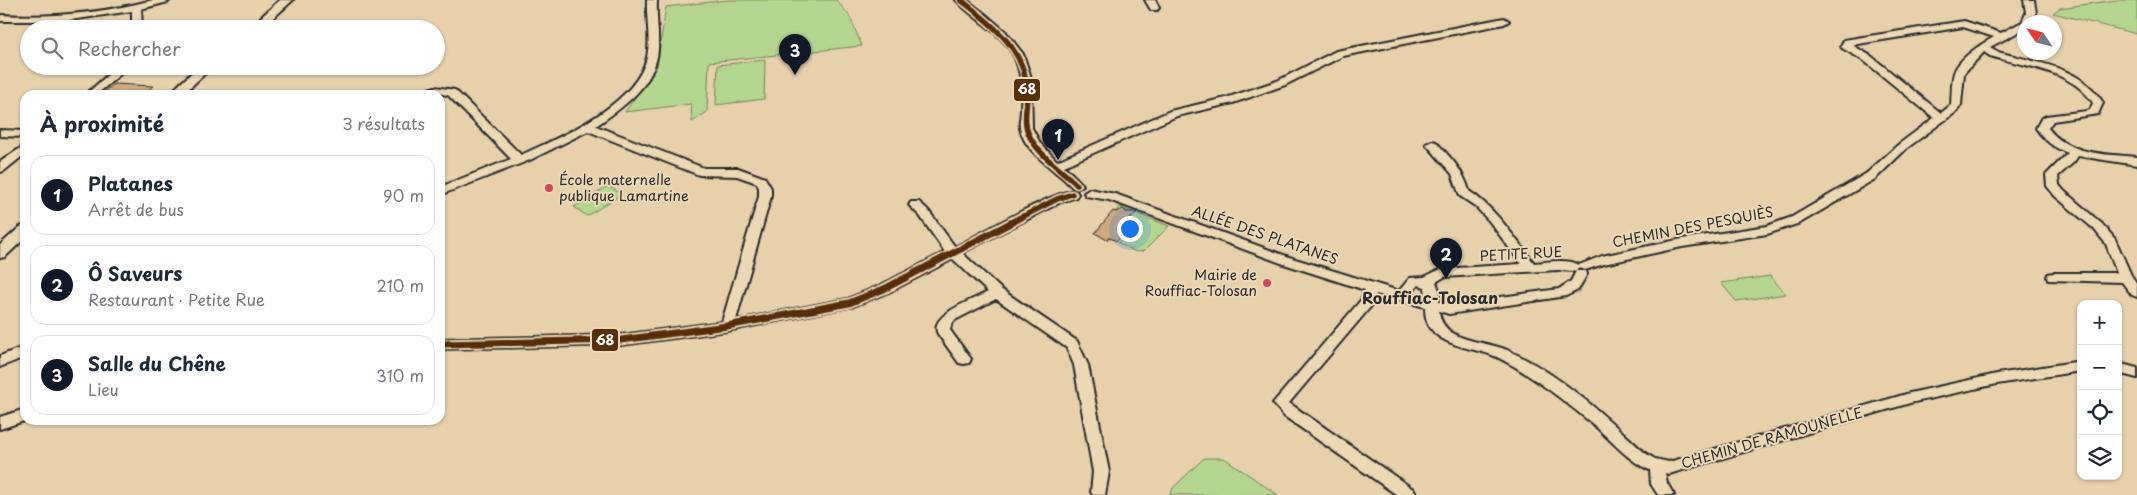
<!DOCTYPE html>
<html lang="fr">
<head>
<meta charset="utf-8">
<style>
  :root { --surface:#fff; --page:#f2f2f3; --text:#1f2937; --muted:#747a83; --line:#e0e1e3; --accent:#111827 }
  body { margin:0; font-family:"Playpen Sans",sans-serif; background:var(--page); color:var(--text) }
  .controls { position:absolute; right:15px; bottom:15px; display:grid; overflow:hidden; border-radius:10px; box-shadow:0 1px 4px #0004 }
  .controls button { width:45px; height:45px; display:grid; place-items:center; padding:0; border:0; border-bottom:1px solid var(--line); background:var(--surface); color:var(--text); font:25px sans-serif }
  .compass { position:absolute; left:2017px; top:15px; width:45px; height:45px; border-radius:50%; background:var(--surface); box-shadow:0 1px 4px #0004; rotate:305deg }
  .you { position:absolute; left:1129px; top:228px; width:18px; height:18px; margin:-12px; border:4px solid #fff; border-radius:50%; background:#1a73e8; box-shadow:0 0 0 8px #1a73e833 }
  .badge { display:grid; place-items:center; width:32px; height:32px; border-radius:50%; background:var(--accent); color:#fff; font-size:16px; font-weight:700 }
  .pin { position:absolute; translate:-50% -41px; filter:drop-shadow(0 1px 2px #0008) }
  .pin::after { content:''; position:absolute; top:26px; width:18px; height:15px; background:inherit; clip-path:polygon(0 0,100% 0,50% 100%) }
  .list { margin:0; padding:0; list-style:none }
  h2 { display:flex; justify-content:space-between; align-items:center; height:65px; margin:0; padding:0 20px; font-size:21px }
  h2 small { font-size:16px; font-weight:400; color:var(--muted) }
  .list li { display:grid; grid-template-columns:32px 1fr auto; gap:15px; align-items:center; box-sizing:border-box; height:80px; margin:0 10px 10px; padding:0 10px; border:1px solid var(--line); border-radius:15px }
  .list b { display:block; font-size:19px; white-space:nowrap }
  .list p { margin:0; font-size:16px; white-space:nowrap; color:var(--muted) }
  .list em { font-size:16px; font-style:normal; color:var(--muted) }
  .icon { flex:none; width:28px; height:28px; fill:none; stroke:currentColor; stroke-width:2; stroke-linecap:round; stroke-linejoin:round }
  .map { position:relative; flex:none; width:2137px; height:495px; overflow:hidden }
  .search { position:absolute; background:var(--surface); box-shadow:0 1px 4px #0004; left:20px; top:20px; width:425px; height:55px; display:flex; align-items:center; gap:12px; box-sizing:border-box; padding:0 18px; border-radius:28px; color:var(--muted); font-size:19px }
  .panel { position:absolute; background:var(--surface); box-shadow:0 1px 4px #0004; left:20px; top:90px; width:425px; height:335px; border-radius:15px }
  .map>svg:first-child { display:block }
  .green { fill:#b4d690; stroke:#70805e }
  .building { fill:#ceab81; stroke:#2b2b2b }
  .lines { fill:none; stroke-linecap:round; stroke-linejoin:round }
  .minor-casing { stroke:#2b2b2b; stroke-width:4 }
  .major-casing { stroke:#2b2b2b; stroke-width:4 }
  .minor { fill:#edd8b6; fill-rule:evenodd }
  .major { fill:#edd8b6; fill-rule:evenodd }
  .bus-1-far1-casing { stroke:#edd8b6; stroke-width:9 }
  .bus-1-casing { stroke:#edd8b6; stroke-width:11 }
  .bus-1-far1 { stroke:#572f08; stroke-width:5.5 }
  .bus-1 { stroke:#572f08; stroke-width:7 }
  .poi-dot { fill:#d1495b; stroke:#edd8b6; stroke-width:2 }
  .labels { text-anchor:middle; stroke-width:4; stroke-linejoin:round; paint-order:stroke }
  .poi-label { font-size:14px; fill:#2b2b2b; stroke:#edd8b6; text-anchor:start }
  .street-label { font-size:14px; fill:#2b2b2b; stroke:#edd8b6 }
  .quarter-label { font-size:16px; font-weight:bold; fill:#2b2b2b; stroke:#edd8b6 }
  .line-badge { stroke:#edd8b6; stroke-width:2 }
  .badge-label { font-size:14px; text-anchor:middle; font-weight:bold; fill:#fff }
</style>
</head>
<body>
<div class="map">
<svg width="2137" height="495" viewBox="0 0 2137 495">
  <rect width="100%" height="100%" fill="#e7d0ac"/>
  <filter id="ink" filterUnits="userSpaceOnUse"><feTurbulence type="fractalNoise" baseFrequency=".02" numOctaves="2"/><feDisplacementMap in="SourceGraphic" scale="10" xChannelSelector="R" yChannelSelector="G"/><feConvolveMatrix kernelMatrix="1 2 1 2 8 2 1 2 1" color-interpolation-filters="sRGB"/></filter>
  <g filter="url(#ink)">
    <path class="green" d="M 728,0 L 836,0 L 849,15 L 862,46 L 709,62 L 707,112 L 692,122 L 691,104 L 625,112 L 657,66 L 666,7 Z
      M 2116,0 L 2137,0 L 2137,34 L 2053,13 L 2060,8 Z
      M 765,60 L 764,99 L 716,105 L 718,65 Z
      M 608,186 L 622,194 L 587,216 L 574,207 Z
      M 1120,207 L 1169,226 L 1144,251 L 1136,252 L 1118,243 L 1132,228 L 1126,225 L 1134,216 L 1125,210 L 1119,213 L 1115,212 Z
      M 1770,276 L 1786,294 L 1736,301 L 1721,283 Z
      M 1204,458 L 1224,458 L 1278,495 L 1170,495 L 1173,488 Z"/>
    <path class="building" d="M 114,84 L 153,86 L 142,95 L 100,95 Z
      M 1123,209 L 1126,212 L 1137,212 L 1124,225 L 1129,227 L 1117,241 L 1108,237 L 1107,240 L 1095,233 L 1113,211 L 1116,212 Z"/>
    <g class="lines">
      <g class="minor-casing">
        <path id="minor" d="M 153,0 L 170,0 L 168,2 L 141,9 L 142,29 L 132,29 L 132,11 L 63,21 L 0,21 L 0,15 C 52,18 102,13 153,0 Z
          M 647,0 L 657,0 C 656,17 659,34 658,50 C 655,85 622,108 596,126 L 704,168 L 738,168 L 765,178 L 771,188 L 771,196 L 736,320 L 847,299 L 879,286 L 945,252 L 920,216 L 909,205 L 911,202 L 919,202 L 928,210 L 955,247 C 975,237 1060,187 1076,191 L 1078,194 L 1076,197 L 1061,202 L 962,253 L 1002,290 L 1077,341 L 1088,365 L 1109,472 L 1105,495 L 1093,495 L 1091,492 L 1093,472 L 1074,365 L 1067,348 L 996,299 L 955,320 L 951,325 L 950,330 L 971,359 L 969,363 L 964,364 L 959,363 L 938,334 C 927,315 975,299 988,292 L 953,259 L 889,292 L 854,306 L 727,331 L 621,345 L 440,349 L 440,339 L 621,335 L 722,322 L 759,196 L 759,188 L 757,183 L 737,176 L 699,175 L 588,131 L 530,160 L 440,195 L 440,187 L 511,159 L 448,95 L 436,93 L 414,95 L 415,93 L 435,87 L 455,90 L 521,155 C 561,137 636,105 647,57 C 651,39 646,19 647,0 Z
          M 956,0 L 967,0 L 985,14 L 1005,31 L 1023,54 L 1031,78 L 1032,128 L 1040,143 L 1057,161 L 1170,111 L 1226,98 L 1277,81 L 1336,51 L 1504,18 L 1509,21 L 1504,24 L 1343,56 L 1285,85 L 1233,103 L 1177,116 L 1064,166 L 1083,185 L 1077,189 L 1073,188 C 1057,170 1025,154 1020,128 C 1019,122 1021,115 1021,109 C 1022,89 1022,70 1012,53 C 998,30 973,19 956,0 Z
          M 1145,0 L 1155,0 L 1159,8 L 1157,10 L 1151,10 Z
          M 2024,0 L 2034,0 L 2036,13 L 2032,22 L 2024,22 L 2024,29 L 1990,47 L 1998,52 C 2036,63 2081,66 2103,103 L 2098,114 L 2053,121 L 2048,128 C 2068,155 2106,154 2137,157 L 2137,165 L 2078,156 L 2074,162 L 2058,176 L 2059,185 L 2064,191 L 2102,224 L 2115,239 L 2131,275 L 2137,284 L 2137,297 L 2132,295 L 2122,282 L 2048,280 L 2047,277 L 2048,274 L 2053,273 L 2117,273 L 2106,244 L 2094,229 L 2055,196 L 2047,186 L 2046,175 L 2068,153 C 2054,148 2045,141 2036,128 L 2041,119 L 2046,116 L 2087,111 L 2090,110 L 2093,103 C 2072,70 2024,66 1990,56 L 1984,52 L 1964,73 L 1961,105 L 1956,112 L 1907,148 L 1875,179 L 1800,223 L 1767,234 L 1682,247 L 1604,264 L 1585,270 L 1580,268 L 1574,271 L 1557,270 L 1444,277 L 1436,282 L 1439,290 L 1439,302 L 1449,304 L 1559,289 L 1571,281 L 1576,271 L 1586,271 L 1587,274 L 1578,290 L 1566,296 L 1449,314 L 1439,311 C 1442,343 1484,340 1507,350 C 1559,373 1604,415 1645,453 L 1655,459 L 1669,462 L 1910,393 L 1997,374 L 2081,361 L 2081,371 L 1997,384 L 1910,403 L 1669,474 L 1665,473 L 1667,483 L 1674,495 L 1658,495 L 1651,484 L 1650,470 C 1630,463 1609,438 1594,425 C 1569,404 1544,385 1517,368 C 1508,363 1499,357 1489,354 C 1464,346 1424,344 1425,307 L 1376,294 L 1372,305 L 1289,403 L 1413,489 L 1416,494 L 1397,495 L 1284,416 L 1273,403 L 1361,300 L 1365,290 L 1284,264 L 1109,200 L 1086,196 L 1084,193 L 1090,189 L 1115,194 L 1292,258 L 1399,291 L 1410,278 L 1424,277 L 1441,269 L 1521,264 L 1490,222 L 1475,206 L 1460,196 L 1452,174 L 1426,144 L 1432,141 L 1436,142 C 1450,157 1464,171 1469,191 C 1496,209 1514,237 1534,263 C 1548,262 1567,258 1579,265 L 1602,256 L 1682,239 L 1767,226 L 1792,217 L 1867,173 L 1899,144 L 1934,118 L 1863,60 L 1842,48 L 1841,46 L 1844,40 L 1964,21 L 2001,33 L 2022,22 L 2026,13 ZM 1963,27 L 1994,37 C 1981,44 1958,59 1954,73 C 1951,83 1952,95 1951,105 L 1941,113 L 1871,56 L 1852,45 ZM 1418,285 L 1425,287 L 1426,298 L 1411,294 Z
          M 118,66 L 130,66 L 96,95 L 85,95 Z
          M 0,130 L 25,131 L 25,137 L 0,136 Z
          M 25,145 L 25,154 L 4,171 L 0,172 L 0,162 Z
          M 25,346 L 25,357 L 0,367 L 0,356 Z
          M 2118,363 L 2137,368 L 2137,378 L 2118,373 Z
          M 25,409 L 25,420 L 27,420 L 0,429 L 0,417 Z"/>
      </g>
      <g class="major-casing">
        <path id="major" d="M 280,0 L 293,0 L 261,29 L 248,29 Z
          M 199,66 L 213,66 L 182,95 L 168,95 Z
          M 25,225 L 25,238 L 5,257 L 0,258 L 0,245 L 20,227 Z"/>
      </g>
      <use href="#minor" class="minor"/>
      <use href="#major" class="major"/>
      <g class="bus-1-far1-casing">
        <path id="bus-1-far1" d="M 961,0 C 991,24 1025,48 1027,90 C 1028,105 1022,121 1029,135 C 1039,156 1061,169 1077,185
          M 1020,218 L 1057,199 L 1072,194"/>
      </g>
      <g class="bus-1-casing">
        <path id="bus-1" d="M 440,344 L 621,340 L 727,326 L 849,303 L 884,289 L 1022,217"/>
      </g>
      <use href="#bus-1-far1" class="bus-1-far1"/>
      <use href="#bus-1" class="bus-1"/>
    </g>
  </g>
  <g class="poi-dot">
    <circle cx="549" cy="188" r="5"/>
    <circle cx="1267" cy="283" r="5"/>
  </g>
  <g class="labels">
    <g class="poi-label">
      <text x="559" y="185">École maternelle<tspan x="559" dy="16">publique Lamartine</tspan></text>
      <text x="1257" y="280" text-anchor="end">Mairie de<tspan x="1257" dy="16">Rouffiac-Tolosan</tspan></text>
    </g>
    <g class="street-label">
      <text transform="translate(1693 227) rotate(-11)" y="5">CHEMIN DES PESQUIÈS</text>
      <text transform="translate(1265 235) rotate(19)" y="5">ALLÉE DES PLATANES</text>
      <text transform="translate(1521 254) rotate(-3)" y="5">PETITE RUE</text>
      <text transform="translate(1772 438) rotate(-16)" y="5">CHEMIN DE RAMOUNELLE</text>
    </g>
    <g class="quarter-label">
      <text x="1430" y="304">Rouffiac-Tolosan</text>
    </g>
  </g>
  <g class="line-badge">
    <rect x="1013" y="78" width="28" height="24" rx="5" fill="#572f08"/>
    <rect x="591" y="328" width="28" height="24" rx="5" fill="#572f08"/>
  </g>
  <g class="badge-label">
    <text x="1027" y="94">68</text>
    <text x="605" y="345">68</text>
  </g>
</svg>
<div class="controls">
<button>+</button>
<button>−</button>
<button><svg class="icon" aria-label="locate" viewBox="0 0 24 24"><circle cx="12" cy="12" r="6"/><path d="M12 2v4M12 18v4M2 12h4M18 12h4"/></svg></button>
<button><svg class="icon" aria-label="layers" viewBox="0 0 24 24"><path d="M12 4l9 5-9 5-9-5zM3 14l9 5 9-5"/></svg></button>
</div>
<svg class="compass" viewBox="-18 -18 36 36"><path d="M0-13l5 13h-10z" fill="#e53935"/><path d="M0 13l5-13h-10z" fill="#747a83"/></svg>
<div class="you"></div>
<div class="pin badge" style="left:1058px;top:160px">1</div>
<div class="pin badge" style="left:1446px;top:279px">2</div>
<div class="pin badge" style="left:795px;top:75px">3</div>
<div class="search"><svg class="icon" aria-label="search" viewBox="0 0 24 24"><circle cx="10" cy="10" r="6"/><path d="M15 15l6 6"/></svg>Rechercher</div>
<section class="panel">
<h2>À proximité<small>3 résultats</small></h2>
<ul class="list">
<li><span class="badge">1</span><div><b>Platanes</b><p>Arrêt de bus</p></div><em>90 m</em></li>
<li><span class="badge">2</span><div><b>Ô Saveurs</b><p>Restaurant · Petite Rue</p></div><em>210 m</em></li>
<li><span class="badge">3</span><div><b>Salle du Chêne</b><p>Lieu</p></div><em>310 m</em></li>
</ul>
</section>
</div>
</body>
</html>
